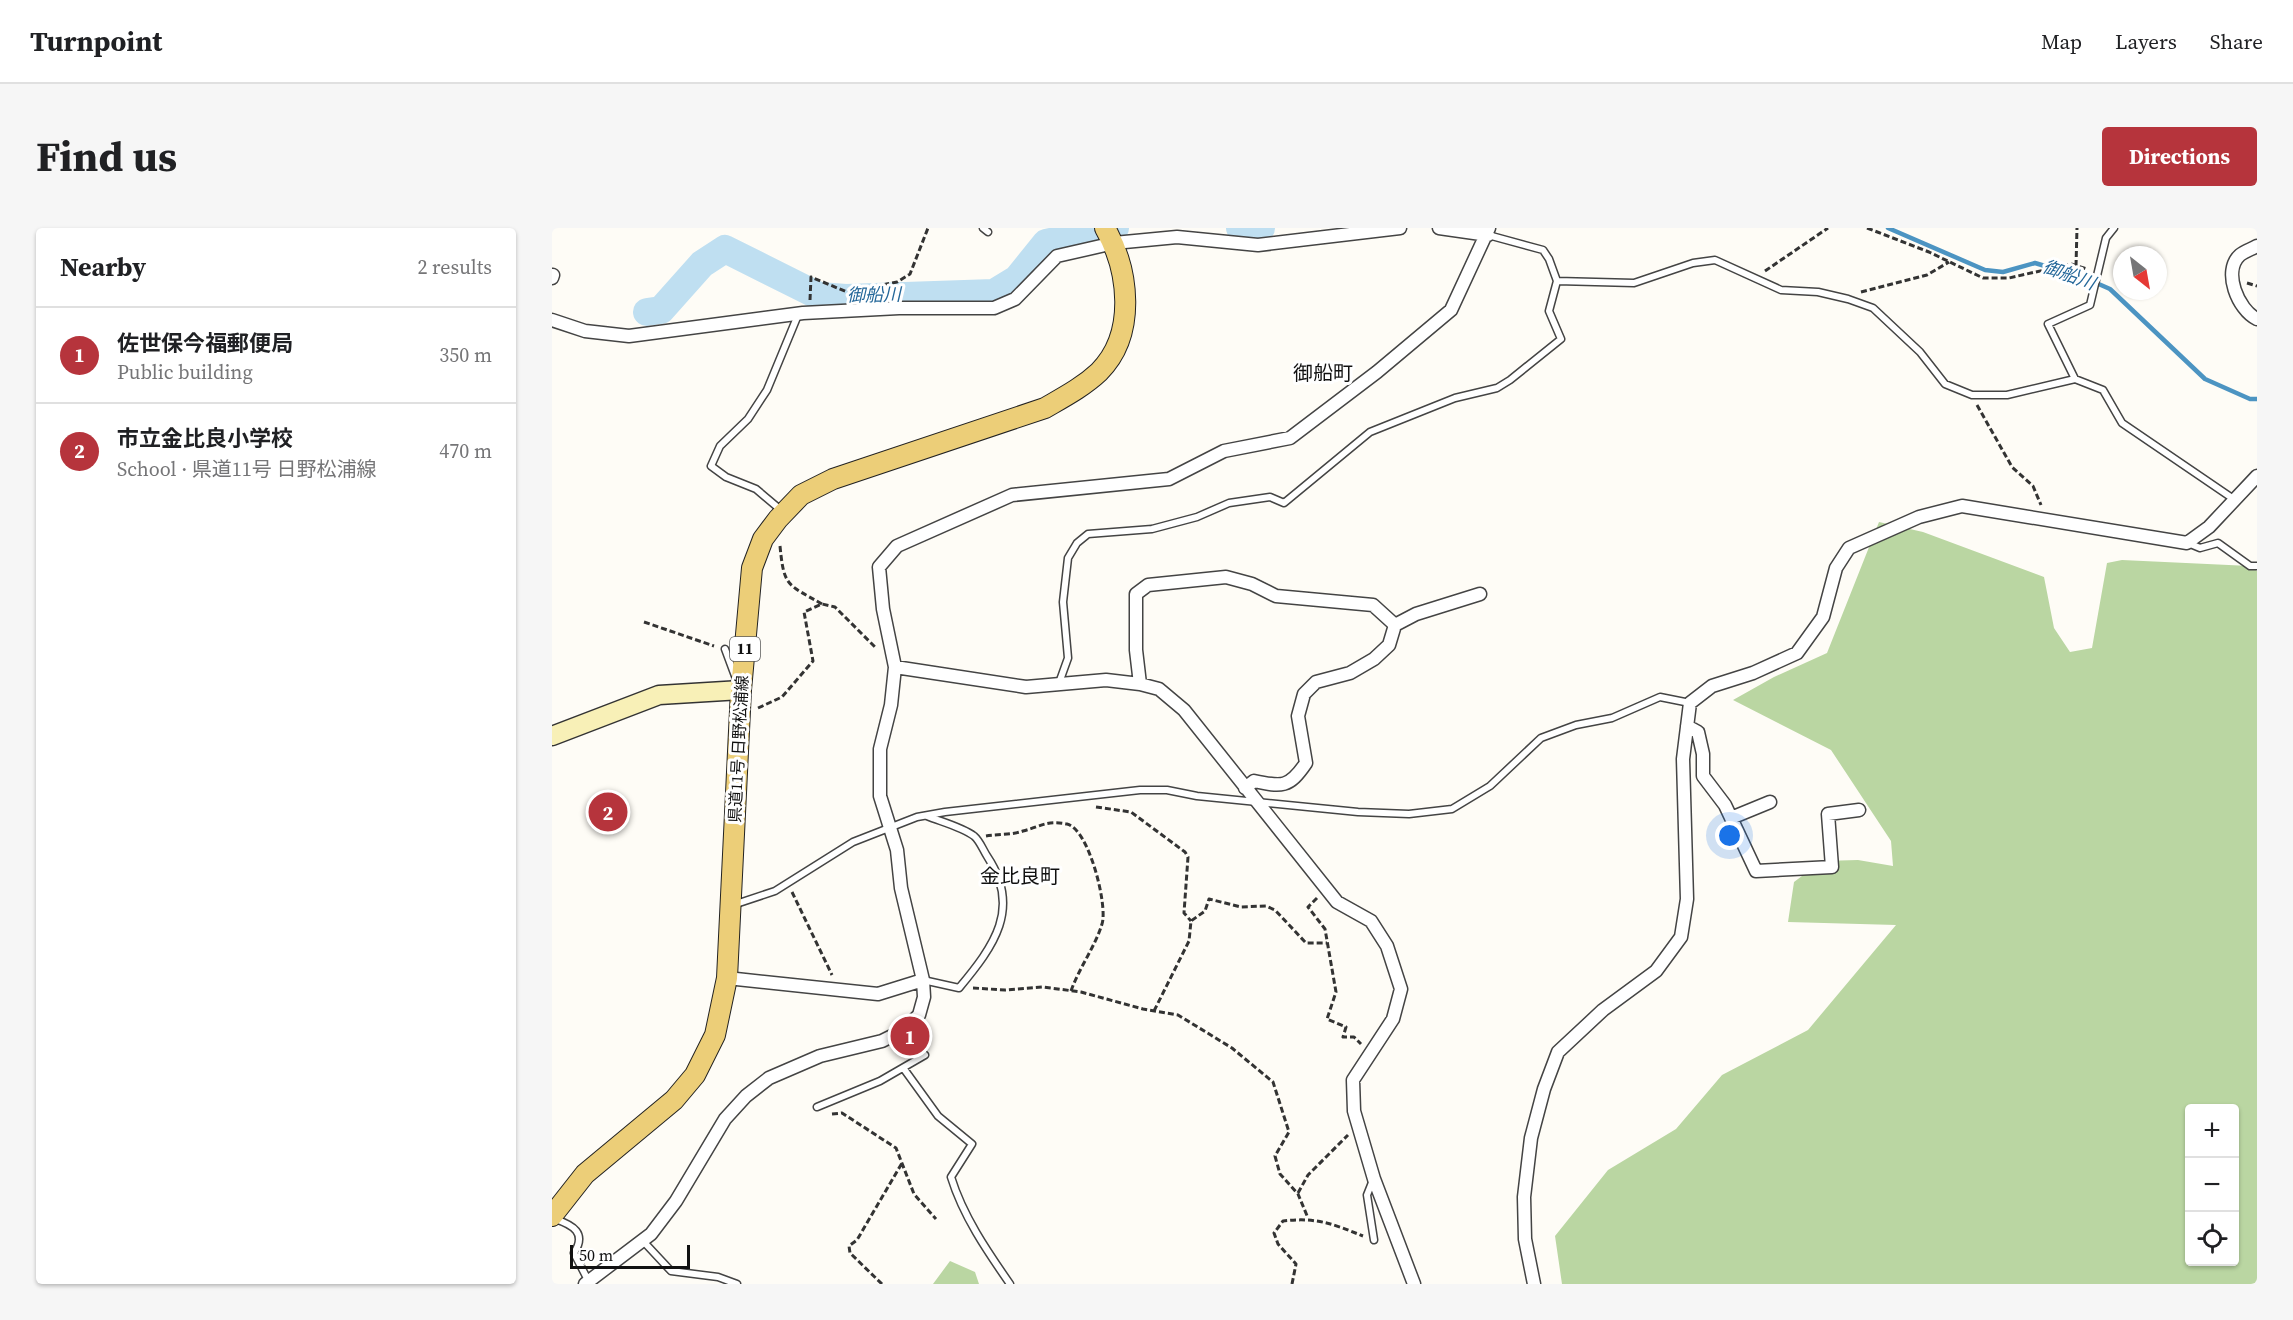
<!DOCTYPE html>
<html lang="en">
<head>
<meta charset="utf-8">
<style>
  :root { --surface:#fff; --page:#f6f6f6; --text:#202124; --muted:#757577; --line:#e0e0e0; --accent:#b6343c }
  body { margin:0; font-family:"Source Serif 4","Noto Sans JP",serif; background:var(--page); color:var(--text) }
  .controls { position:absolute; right:18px; bottom:18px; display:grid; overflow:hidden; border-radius:6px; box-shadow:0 2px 4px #0004 }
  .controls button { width:54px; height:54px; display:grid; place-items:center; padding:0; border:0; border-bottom:2px solid var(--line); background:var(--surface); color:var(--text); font:30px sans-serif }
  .compass { position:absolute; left:1561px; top:18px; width:54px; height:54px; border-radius:50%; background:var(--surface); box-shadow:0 2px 4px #0004; rotate:149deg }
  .scale { position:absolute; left:18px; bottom:15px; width:120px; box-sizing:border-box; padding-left:6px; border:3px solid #111; border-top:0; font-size:16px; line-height:21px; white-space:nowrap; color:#111; -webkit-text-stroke:4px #fff; paint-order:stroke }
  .you { position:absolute; left:1178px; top:608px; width:21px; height:21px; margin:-15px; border:4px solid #fff; border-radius:50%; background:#1a73e8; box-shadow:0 0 0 9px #1a73e833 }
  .badge { display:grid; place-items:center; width:39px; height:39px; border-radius:50%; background:var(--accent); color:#fff; font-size:20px; font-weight:700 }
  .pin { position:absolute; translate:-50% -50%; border:3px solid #fff; box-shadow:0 2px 6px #0006 }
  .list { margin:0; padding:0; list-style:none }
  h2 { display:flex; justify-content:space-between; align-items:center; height:78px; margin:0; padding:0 24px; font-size:26px }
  h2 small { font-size:20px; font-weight:400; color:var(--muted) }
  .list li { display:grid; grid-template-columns:39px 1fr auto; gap:18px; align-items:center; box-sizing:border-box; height:96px; padding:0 24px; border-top:2px solid var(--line) }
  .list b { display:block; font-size:22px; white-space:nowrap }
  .list p { margin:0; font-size:20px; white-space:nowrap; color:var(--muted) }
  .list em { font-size:20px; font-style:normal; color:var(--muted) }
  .icon { flex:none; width:33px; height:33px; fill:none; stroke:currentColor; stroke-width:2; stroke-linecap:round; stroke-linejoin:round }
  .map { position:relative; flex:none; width:1705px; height:1056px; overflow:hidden; border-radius:6px }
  header { display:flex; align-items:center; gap:36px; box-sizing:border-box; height:84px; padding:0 30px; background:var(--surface); border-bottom:2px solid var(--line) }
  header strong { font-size:28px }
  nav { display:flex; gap:33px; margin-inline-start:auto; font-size:21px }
  .intro { display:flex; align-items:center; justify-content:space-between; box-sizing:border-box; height:144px; padding:0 36px }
  h1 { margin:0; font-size:42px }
  .button { padding:15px 27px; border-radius:6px; background:var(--accent); color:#fff; font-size:21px; font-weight:700 }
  main { display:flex; gap:36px; padding:0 36px }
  aside { flex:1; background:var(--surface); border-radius:6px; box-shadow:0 2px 4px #0004 }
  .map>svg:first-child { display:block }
  .forest { fill:#bad6a2; fill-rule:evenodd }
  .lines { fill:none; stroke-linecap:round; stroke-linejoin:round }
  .stream { stroke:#4c94c2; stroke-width:4.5 }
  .river { stroke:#bfdff1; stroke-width:28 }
  .lane-casing { stroke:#444; stroke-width:9 }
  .street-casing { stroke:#444; stroke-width:15 }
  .secondary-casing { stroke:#333; stroke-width:21 }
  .primary-casing { stroke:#222; stroke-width:22 }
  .path { stroke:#333; stroke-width:3; stroke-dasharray:6 3; stroke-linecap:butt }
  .lane { stroke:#fff; stroke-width:6 }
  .street { stroke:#fff; stroke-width:12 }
  .secondary { stroke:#f8f0b7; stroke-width:18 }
  .primary { stroke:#ecce78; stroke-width:20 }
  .labels { text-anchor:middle; stroke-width:6; stroke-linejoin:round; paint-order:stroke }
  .shield { fill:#fff; stroke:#585858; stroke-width:1.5 }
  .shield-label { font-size:15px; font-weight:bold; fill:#111 }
  .street-label { font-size:16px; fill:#111; stroke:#fff }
  .water-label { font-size:18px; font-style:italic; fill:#246799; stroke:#fff }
  .quarter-label { font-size:20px; fill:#111; stroke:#fff }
</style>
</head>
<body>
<header>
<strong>Turnpoint</strong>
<nav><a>Map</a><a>Layers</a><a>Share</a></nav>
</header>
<div class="intro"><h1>Find us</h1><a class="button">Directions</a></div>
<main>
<aside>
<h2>Nearby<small>2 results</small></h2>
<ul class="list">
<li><span class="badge">1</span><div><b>佐世保今福郵便局</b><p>Public building</p></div><em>350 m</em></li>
<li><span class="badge">2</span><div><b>市立金比良小学校</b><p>School · 県道11号 日野松浦線</p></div><em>470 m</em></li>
</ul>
</aside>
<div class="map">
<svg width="1705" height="1056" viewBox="0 0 1705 1056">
  <rect width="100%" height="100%" fill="#fefcf6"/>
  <path class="forest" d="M 1327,294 L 1371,304 L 1492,349 L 1502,400 L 1518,424 L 1540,420 L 1555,335 L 1570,332 L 1698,338 L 1705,343 L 1705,1056 L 1010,1056 L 1003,1008 L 1056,942 L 1124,901 L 1170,847 L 1256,802 L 1344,697 L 1236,694 L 1242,654 L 1270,633 L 1306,632 L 1341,638 L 1339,613 L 1279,522 L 1181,472 L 1222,449 L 1275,425 ZM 1638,880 L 1682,880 L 1682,1034 L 1638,1034 Z
    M 398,1033 L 423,1044 L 427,1056 L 381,1056 Z"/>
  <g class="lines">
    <path class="stream" d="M 1336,0 L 1433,42 L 1451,44 L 1483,35 L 1533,50 L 1558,61 L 1653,151 L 1698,171 L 1705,171"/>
    <path class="river" d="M 688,0 L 694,2 L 709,0
      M 95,84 L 109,82 L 150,36 L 173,21 L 267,68 L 294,70 L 442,65 L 465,51 L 494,15 L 563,0"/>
    <g class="lane-casing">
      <path id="lane" d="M 431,0 L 436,4
        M 936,7 L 991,22 L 997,31 L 1005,53 L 1082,55 L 1141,35 L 1163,32 L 1229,62 L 1266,64 L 1296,71 L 1321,80 L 1368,124 L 1393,156 L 1420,167 L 1455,167 L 1523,151 L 1551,162 L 1570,195 L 1683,272
        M 1523,151 L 1496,96 L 1538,77 L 1554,10 L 1562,0
        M 230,283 L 204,261 L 174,249 L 159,238 L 168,218 L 196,191 L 215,162 L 246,87
        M 1636,315 L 1648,320 L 1666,315 L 1698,338 L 1705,338
        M 173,421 L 183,448
        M 507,455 L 516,430 L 511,374 L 516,330 L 525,315 L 536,306 L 600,301 L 645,289 L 677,275 L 718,269 L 732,275 L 818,204 L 903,170 L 945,160 L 958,152 L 1009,111 L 997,83 L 1005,53
        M 181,677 L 223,663 L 301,614 L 365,589 L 393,584 L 588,562 L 615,562 L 645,568 L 806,584 L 857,586 L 900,581 L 938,558 L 989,510 L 1024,497 L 1060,490 L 1108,469 L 1138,475
        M 371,752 L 407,760 C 442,718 470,680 435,628 C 431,622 428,613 422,608 C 410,599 390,594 375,588
        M 352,841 L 386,888 L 420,916 L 399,949 C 411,988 435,1023 458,1056
        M 265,879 L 328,853 L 373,827 L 361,819 L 350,803
        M 821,952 L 815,967 L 822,1012
        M 3,991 C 21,997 35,1005 22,1025 L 37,1054
        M 91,1013 L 119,1043 L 166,1049 L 185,1056"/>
    </g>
    <g class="street-casing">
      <path id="street" d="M 887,0 L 936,7
        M 1705,18 C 1700,21 1693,23 1688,27 C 1670,43 1686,82 1705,91
        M 0,50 L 1,47
        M 0,92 L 33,103 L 77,108 L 251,85 L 347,80 L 442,80 L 463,71 L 505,28 L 562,15 L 625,9 L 706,17 L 848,0
        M 343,439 L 474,459 L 554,452 L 588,456 L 607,461 L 632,482 L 785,674 L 819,693 L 835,718 L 849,761 L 841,791 L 801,852 L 802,883 L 822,951 L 862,1056
        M 588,456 L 584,422 L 584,366 L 596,357 L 674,349 L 700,356 L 724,368 L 821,377 L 843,397 L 864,386 L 928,366
        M 1135,498 L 1146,504 L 1151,526 L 1151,548 L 1173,577 L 1204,643 L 1280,639 L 1276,586 L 1307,582
        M 693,560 L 702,553 C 730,559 737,560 754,535 L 746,488 L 752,466 L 764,454 L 798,445 L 822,431 L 837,417 L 843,397
        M 1179,590 L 1218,574
        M 175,750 L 326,766 L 371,752
        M 33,1056 L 99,1006 L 124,973 L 173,891 L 194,868 L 217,850 L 268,828 L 330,813 L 350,803 L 367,787 L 372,769 L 371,752 L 349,660 L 345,622 L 328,568 L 328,521 L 339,477 L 343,439 L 331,381 L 327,339 L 345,318 L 460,267 L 617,251 L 672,223 L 738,210 L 825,144 L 899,82 L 937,0
        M 982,1056 L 973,1011 L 972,969 L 979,910 L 992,861 L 1006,824 L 1051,782 L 1104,743 L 1129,709 L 1135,671 L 1131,531 L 1138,475 L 1160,458 L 1201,445 L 1245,425 L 1271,389 L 1284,340 L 1297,320 L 1367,289 L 1410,278 L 1635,315 L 1657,299 L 1705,248"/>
    </g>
    <g class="secondary-casing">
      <path id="secondary" d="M 0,508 L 107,467 L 189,462"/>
    </g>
    <g class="primary-casing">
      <path id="primary" d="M 0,988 L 33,946 L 122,872 L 143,847 L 163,807 L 175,750 L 189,462 L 200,340 L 211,311 L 226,291 L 249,267 L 281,251 L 493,180 C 512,169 531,159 547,144 C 585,106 577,42 553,0"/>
    </g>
    <path class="path" d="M 1315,0 L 1377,24 L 1431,50 L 1457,50 L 1519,36 L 1535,41
      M 1524,38 L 1525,0
      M 1213,43 L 1276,0
      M 1695,55 L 1705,58
      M 1309,64 L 1375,47 L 1397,34
      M 258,72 L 259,49 L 295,64 L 345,54 L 358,46 L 376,0
      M 1425,177 L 1460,239 L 1481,258 L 1489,277
      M 228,318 C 232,359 235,356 270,376
      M 92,394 L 162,418
      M 206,480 L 230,469 L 261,433 L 252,384 L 270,376 L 283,379 L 324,420
      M 544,579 L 579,584 L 633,624 L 636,629 L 632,685 L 639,693
      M 434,608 C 446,606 460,607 471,603 C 490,598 495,592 515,596 C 537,601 556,678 550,696 C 543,719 527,740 519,763
      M 240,664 L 280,747
      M 765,670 L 756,679 L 773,701 L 784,764 L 775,791 L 794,799 L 791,809 L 802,809 L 809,816
      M 421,760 L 453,762 L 491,759 L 529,764 L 591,781 L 626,787 L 680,820 L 721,854 L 737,904 L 723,928 L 728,946 L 746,966 L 756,990
      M 602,783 L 637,713 L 639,693 L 653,683 L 657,671 L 689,679 L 714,678 L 723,682 L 754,715 L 775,715
      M 280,886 L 290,885 L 344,920 L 362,966 L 384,991
      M 746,965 L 756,947 L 796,907
      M 330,1056 L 298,1025 L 297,1018 L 305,1012 L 350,935
      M 740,1056 L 744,1036 L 726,1016 L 722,1005 L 731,993 C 765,989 781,996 811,1008"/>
    <use href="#lane" class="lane"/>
    <use href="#street" class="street"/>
    <use href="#secondary" class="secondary"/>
    <use href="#primary" class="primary"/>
  </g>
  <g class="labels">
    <rect class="shield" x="178" y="409" width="30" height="24" rx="4.5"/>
    <g class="shield-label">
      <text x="193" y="426">11</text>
    </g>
    <g class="street-label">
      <text transform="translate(186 521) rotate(-87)" y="6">県道11号 日野松浦線</text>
    </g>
    <g class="water-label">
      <text transform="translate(1517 47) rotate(20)" y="6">御船川</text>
      <text transform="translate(322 67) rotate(-1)" y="6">御船川</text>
    </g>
    <g class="quarter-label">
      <text x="771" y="152">御船町</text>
      <text x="468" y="655">金比良町</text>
    </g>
  </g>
</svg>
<div class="controls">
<button>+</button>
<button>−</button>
<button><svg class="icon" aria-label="locate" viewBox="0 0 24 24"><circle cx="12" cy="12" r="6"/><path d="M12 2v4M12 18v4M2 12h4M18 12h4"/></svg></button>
</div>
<svg class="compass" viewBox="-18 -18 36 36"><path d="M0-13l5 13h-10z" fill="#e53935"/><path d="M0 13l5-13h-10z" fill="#757577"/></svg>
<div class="scale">50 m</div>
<div class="you"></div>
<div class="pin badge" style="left:358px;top:808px">1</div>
<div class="pin badge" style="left:56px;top:584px">2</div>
</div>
</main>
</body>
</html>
